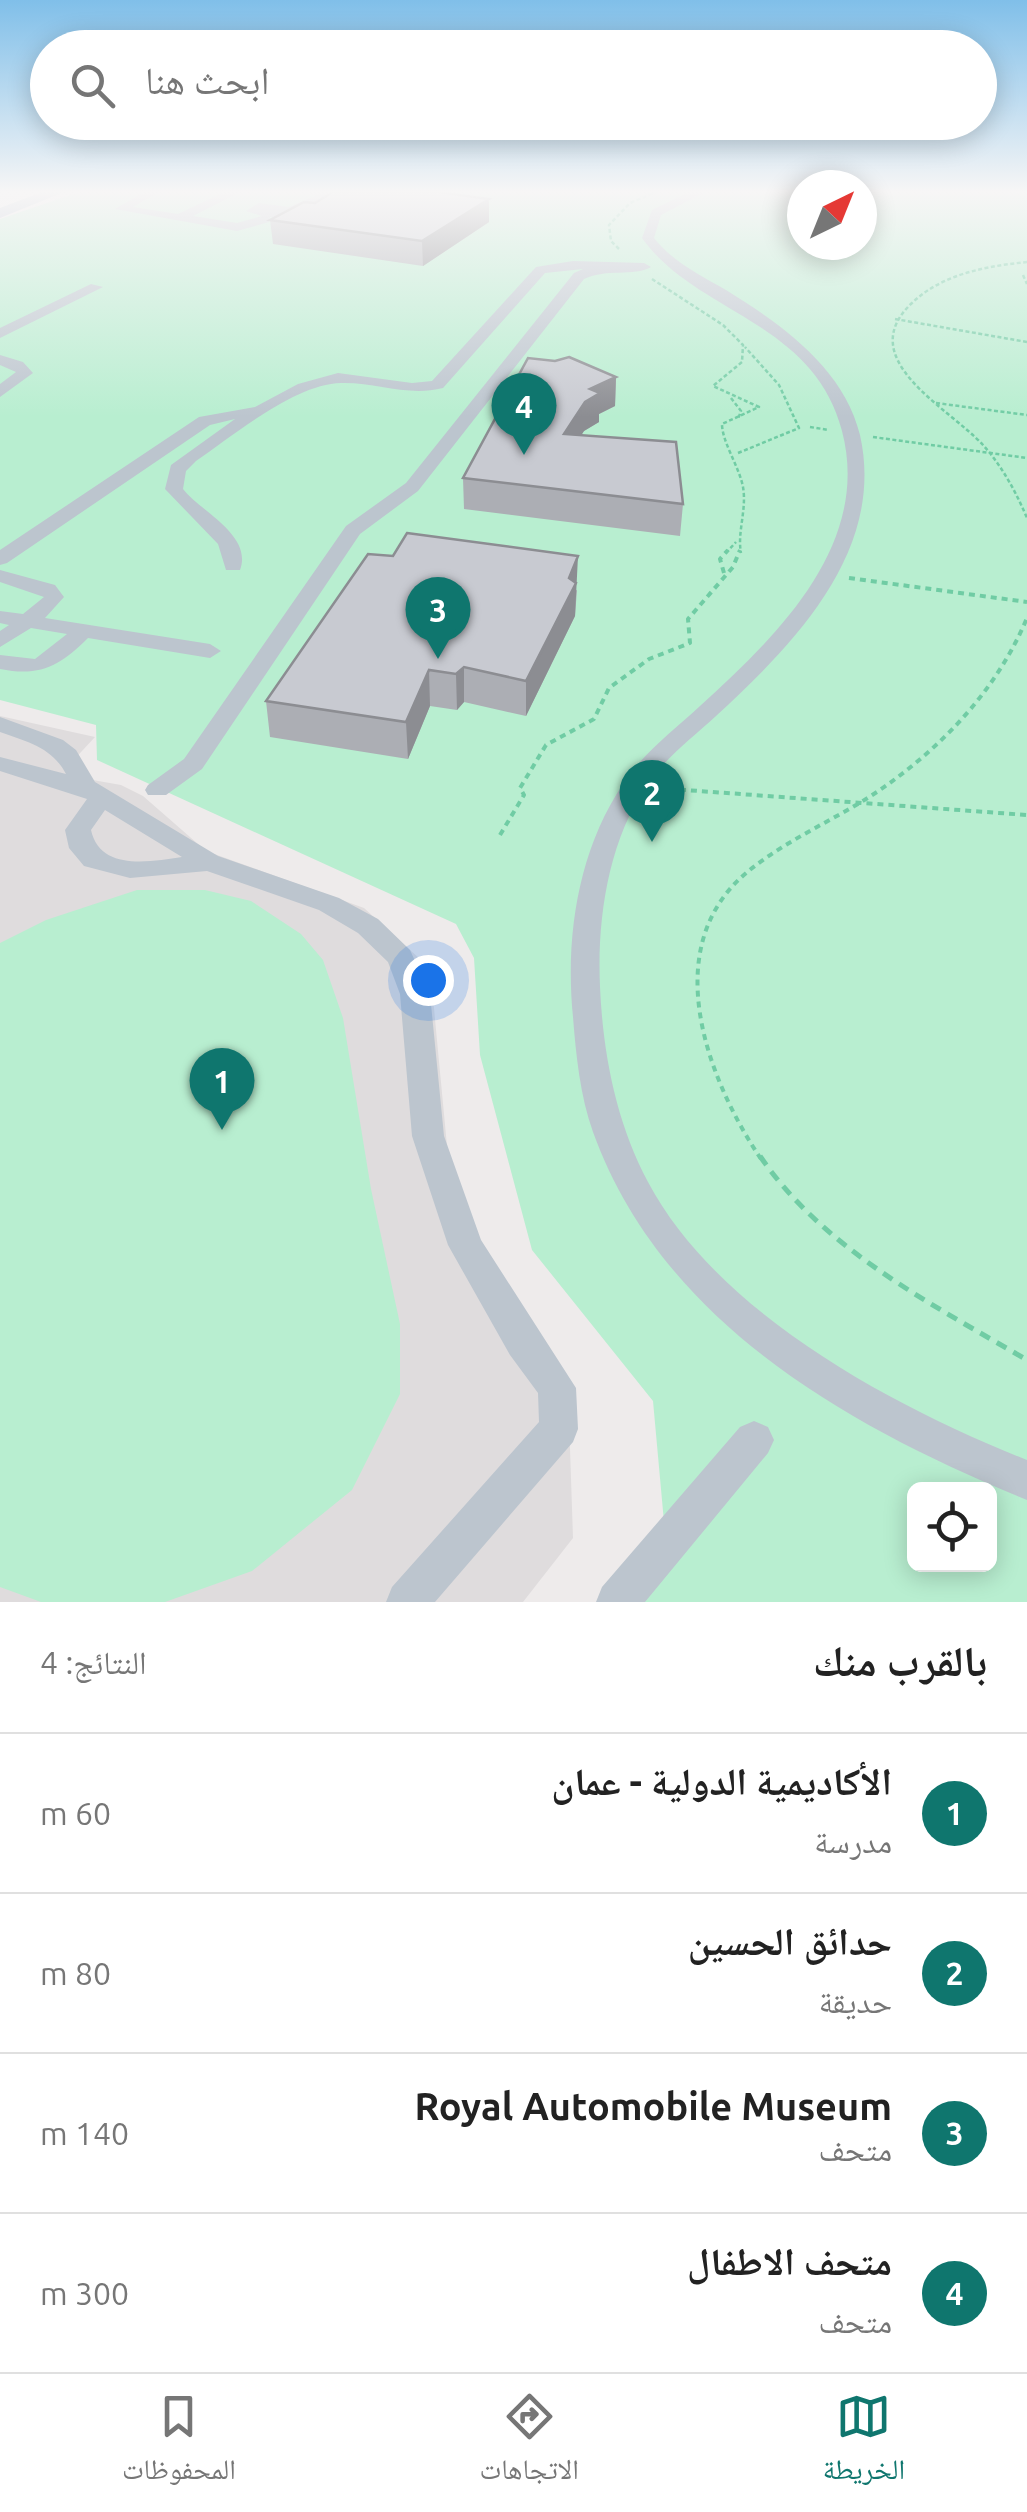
<!DOCTYPE html>
<html lang="ar">
<head>
<meta charset="utf-8">
<style>
  :root { --surface:#fff; --page:#f2f2f2; --text:#222; --muted:#767676; --line:#e0e0e0; --accent:#0f766e }
  body { margin:0; font-family:Ubuntu,"Noto Naskh Arabic",sans-serif; background:var(--page); color:var(--text); direction:rtl }
  .controls { position:absolute; right:30px; bottom:30px; display:grid; overflow:hidden; border-radius:15px; box-shadow:0 5px 25px #0003 }
  .controls button { width:90px; height:90px; display:grid; place-items:center; padding:0; border:0; border-bottom:2px solid var(--line); background:var(--surface); color:var(--text); font:50px sans-serif }
  .compass { position:absolute; left:787px; top:170px; width:90px; height:90px; border-radius:50%; background:var(--surface); box-shadow:0 5px 25px #0003; rotate:43deg }
  .you { position:absolute; left:428px; top:980px; width:35px; height:35px; margin:-25px; border:8px solid #fff; border-radius:50%; background:#1a73e8; box-shadow:0 0 0 15px #1a73e833 }
  .badge { display:grid; place-items:center; width:65px; height:65px; border-radius:50%; background:var(--accent); color:#fff; font-size:32px; font-weight:700 }
  .pin { position:absolute; translate:-50% -82px; filter:drop-shadow(0 2px 5px #0008) }
  .pin::after { content:''; position:absolute; top:52px; width:35px; height:30px; background:inherit; clip-path:polygon(0 0,100% 0,50% 100%) }
  .list { margin:0; padding:0; list-style:none }
  h2 { display:flex; justify-content:space-between; align-items:center; height:130px; margin:0; padding:0 40px; font-size:42px }
  h2 small { font-size:32px; font-weight:400; color:var(--muted) }
  .list li { display:grid; grid-template-columns:65px 1fr auto; gap:30px; align-items:center; box-sizing:border-box; height:160px; padding:0 40px; border-top:2px solid var(--line) }
  .list b { display:block; font-size:38px; white-space:nowrap }
  .list p { margin:0; font-size:32px; white-space:nowrap; color:var(--muted) }
  .list em { font-size:32px; font-style:normal; color:var(--muted) }
  .icon { flex:none; width:55px; height:55px; fill:none; stroke:currentColor; stroke-width:2; stroke-linecap:round; stroke-linejoin:round }
  .map { position:relative; flex:none; width:1027px; height:1602px; overflow:hidden; direction:ltr }
  .search { position:absolute; background:var(--surface); box-shadow:0 5px 25px #0003; left:30px; right:30px; top:30px; height:110px; display:flex; align-items:center; gap:25px; box-sizing:border-box; padding:0 35px; border-radius:55px; color:var(--muted); font-size:38px }
  .sheet { height:770px; background:var(--surface) }
  nav { display:flex; justify-content:space-around; align-items:center; box-sizing:border-box; height:140px; border-top:2px solid var(--line); background:var(--surface); font-size:28px; color:var(--muted) }
  nav a { display:grid; justify-items:center; gap:5px }
  nav .on { color:var(--accent) }
  .map>svg:first-child { display:block }
  .education { fill:#dfdcdd }
  .green { fill:#b8eed0; fill-rule:evenodd }
  .lines { fill:none; stroke-linecap:round; stroke-linejoin:round }
  .path-far2 { stroke:#70cca4; stroke-width:2.5; stroke-dasharray:4 2.5; stroke-linecap:butt }
  .path-far1 { stroke:#70cca4; stroke-width:4; stroke-dasharray:6 5; stroke-linecap:butt }
  .path { stroke:#70cca4; stroke-width:5; stroke-dasharray:11 8; stroke-linecap:butt }
  .minor { fill:#bcc5ce; fill-rule:evenodd }
  .major { fill:#aab9cb; fill-rule:evenodd }
  .wall { fill:#acaeb4 }
  .shaded-wall { fill:#8c8d92 }
  .building { fill:#c8cad1; stroke:#8c8d92; stroke-width:2.5 }
</style>
</head>
<body>
<div class="map">
<svg width="1027" height="1602" viewBox="0 0 1027 1602">
  <rect width="100%" height="100%" fill="#eeebeb"/>
  <path class="education" d="M 0,716 L 95,737 L 69,765 L 87,779 L 121,785 L 143,796 L 206,851 L 364,908 L 421,960 L 433,998 L 449,1167 L 500,1285 L 568,1389 L 573,1538 L 523,1602 L 0,1602 Z"/>
  <path class="green" d="M 79,192 L 802,192 L 802,245 L 862,245 L 862,192 L 1027,192 L 1027,1602 L 639,1602 L 664,1522 L 653,1401 L 532,1250 L 480,1055 L 474,958 L 456,924 L 97,760 L 96,725 L 0,700 L 0,219 ZM 914,1490 L 990,1490 L 990,1564 L 914,1564 Z
    M 137,890 L 205,890 L 251,901 L 301,934 L 323,960 L 343,1018 L 371,1189 L 400,1324 L 400,1394 L 352,1490 L 252,1571 L 165,1602 L 41,1602 L 0,1587 L 0,943 L 46,920 Z"/>
  <g class="lines">
    <path class="path-far2" d="M 619,249 L 611,241 L 609,225 L 630,203 L 656,192
      M 1027,262 C 987,266 942,274 912,303 C 852,359 948,407 983,445 C 1002,466 1016,492 1027,518
      M 1023,275 L 1027,284
      M 652,279 L 723,325 L 743,345 L 742,362 L 713,386 L 759,407 L 722,424 C 722,442 739,466 743,487 C 747,510 737,532 741,553
      M 895,319 L 1027,342
      M 731,398 L 741,411 L 738,419
      M 936,403 L 1027,415
      M 810,427 L 829,430
      M 873,437 L 1027,458
      M 738,453 L 799,428 L 779,385 L 745,347
      M 726,553 L 736,542"/>
    <path class="path-far1" d="M 724,573 L 720,559 L 728,550
      M 849,578 L 1027,602
      M 658,788 L 1027,815
      M 500,835 L 524,795 L 520,788 L 546,745 L 594,719 L 609,688 L 649,659 L 690,643 L 688,619 L 733,567 L 740,550
      M 761,1159 C 707,1079 658,949 745,874 C 787,838 841,818 887,785 C 947,742 998,687 1027,618"/>
    <path class="path" d="M 760,1156 C 823,1249 933,1305 1027,1360"/>
    <path class="minor" d="M 144,192 L 159,192 L 133,207 L 178,214 L 224,192 L 240,192 L 193,216 L 237,223 L 262,216 L 246,211 L 259,203 L 289,207 L 315,196 L 307,192 L 333,192 L 332,196 L 294,214 C 322,218 339,192 367,192 L 315,223 L 270,217 L 269,222 L 237,231 L 115,209 Z
      M 689,192 L 705,192 L 661,215 L 654,238 C 673,262 700,275 726,290 C 781,324 844,368 860,435 C 886,551 794,644 716,716 C 692,738 665,758 647,785 C 608,842 597,919 600,987 C 603,1054 616,1122 648,1182 C 718,1314 894,1407 1027,1460 L 1027,1500 C 849,1427 662,1323 593,1132 C 580,1096 576,1055 573,1017 C 565,937 578,851 623,784 C 643,753 673,731 700,706 C 776,637 872,545 842,431 C 813,320 696,314 642,238 L 652,210 Z
      M 573,261 L 644,263 L 651,267 C 633,277 607,268 584,279 L 418,491 L 360,534 L 202,769 L 166,795 L 148,795 L 145,790 L 148,785 L 184,759 L 346,526 L 406,483 L 574,273 L 583,269 L 545,273 L 443,388 C 407,397 377,382 341,383 C 295,384 234,435 196,461 L 186,471 L 183,489 C 201,512 253,535 240,570 L 226,570 L 218,544 L 165,489 L 171,465 L 235,419 L 210,425 L 7,563 L 0,565 L 0,550 L 199,417 L 255,407 L 298,384 L 338,373 L 412,383 L 432,381 L 536,267 Z
      M 91,284 L 103,287 L 0,338 L 0,328 Z
      M 0,355 L 23,362 L 33,373 L 0,397 L 0,384 L 16,372 L 0,365 Z
      M 0,570 L 55,585 L 64,597 L 45,618 L 210,644 L 221,651 L 210,658 L 88,638 C 60,666 40,677 0,669 L 0,655 L 35,659 L 67,634 L 31,628 L 0,647 L 0,631 L 9,625 L 0,623 L 0,611 L 23,614 L 44,597 L 0,582 Z
      M 0,717 L 63,740 L 76,750 L 95,782 L 218,856 L 339,898 L 378,919 L 410,950 L 430,994 L 444,1136 L 481,1240 L 576,1388 L 578,1429 L 573,1442 L 435,1602 L 386,1602 L 392,1587 L 539,1422 L 538,1393 L 510,1355 L 448,1245 L 412,1136 L 400,994 L 388,962 L 358,933 L 319,910 L 207,871 L 130,878 L 84,866 L 69,848 L 65,830 L 87,799 L 0,771 L 0,757 L 66,774 C 52,747 27,742 0,732 ZM 105,810 L 182,857 C 149,862 100,871 91,830 Z
      M 754,1421 L 768,1427 L 774,1440 L 768,1453 L 645,1602 L 596,1602 L 602,1587 L 740,1427 Z"/>
    <path class="major" d="M 42,192 L 64,192 L 0,218 L 0,208 Z"/>
  </g>
  <path class="wall" d="M 489,199 L 489,222 L 423,266 L 273,244 L 270,220 L 315,203 Z
    M 616,377 L 615,406 L 599,414 L 599,422 L 584,431 L 581,435 L 683,504 L 680,536 L 464,509 L 463,478 Z
    M 577,590 L 575,616 L 526,716 L 464,702 L 457,710 L 430,706 L 408,759 L 270,737 L 266,701 Z"/>
  <path class="shaded-wall" d="M 489,199 L 489,222 L 423,266 L 422,241 Z
    M 616,377 L 615,406 L 599,414 L 599,422 L 584,431 L 563,464 L 564,434 L 590,389 Z
    M 578,556 L 575,616 L 526,716 L 526,681 Z
    M 464,667 L 464,702 L 457,710 L 456,674 Z
    M 429,670 L 430,706 L 408,759 L 406,722 Z"/>
  <path class="building" d="M 333,192 L 438,192 L 489,199 L 422,241 L 270,220 L 304,202 L 315,203 Z
    M 569,357 L 616,377 L 590,389 L 600,393 L 585,402 L 564,434 L 676,442 L 683,504 L 463,478 L 528,358 L 555,361 Z
    M 407,533 L 578,556 L 569,578 L 576,583 L 526,681 L 464,667 L 456,674 L 429,670 L 406,722 L 266,701 L 368,554 L 393,556 Z"/>
  <linearGradient id="sky" x2="0" y2="1"><stop stop-color="#80bfe9"/><stop offset="0.46" stop-color="#f7f6f6"/><stop offset="1" stop-color="#f7f6f6" stop-opacity="0"/></linearGradient>
  <rect width="1027" height="417" fill="url(#sky)"/>
</svg>
<div class="controls">
<button><svg class="icon" aria-label="locate" viewBox="0 0 24 24"><circle cx="12" cy="12" r="6"/><path d="M12 2v4M12 18v4M2 12h4M18 12h4"/></svg></button>
</div>
<svg class="compass" viewBox="-18 -18 36 36"><path d="M0-13l5 13h-10z" fill="#e53935"/><path d="M0 13l5-13h-10z" fill="#767676"/></svg>
<div class="you"></div>
<div class="pin badge" style="left:222px;top:1130px">1</div>
<div class="pin badge" style="left:652px;top:842px">2</div>
<div class="pin badge" style="left:438px;top:659px">3</div>
<div class="pin badge" style="left:524px;top:455px">4</div>
<div class="search"><svg class="icon" aria-label="search" viewBox="0 0 24 24"><circle cx="10" cy="10" r="6"/><path d="M15 15l6 6"/></svg>ابحث هنا</div>
</div>
<section class="sheet">
<h2>بالقرب منك<small>النتائج: 4</small></h2>
<ul class="list">
<li><span class="badge">1</span><div><b>الأكاديمية الدولية - عمان</b><p>مدرسة</p></div><em>60 m</em></li>
<li><span class="badge">2</span><div><b>حدائق الحسين</b><p>حديقة</p></div><em>80 m</em></li>
<li><span class="badge">3</span><div><b>Royal Automobile Museum</b><p>متحف</p></div><em>140 m</em></li>
<li><span class="badge">4</span><div><b>متحف الاطفال</b><p>متحف</p></div><em>300 m</em></li>
</ul>
</section>
<nav>
<a class="on"><svg class="icon" aria-label="map" viewBox="0 0 24 24"><path d="M3 6l6-2 6 2 6-2v14l-6 2-6-2-6 2zM9 4v14M15 6v14"/></svg>الخريطة</a>
<a><svg class="icon" aria-label="directions" viewBox="0 0 24 24"><path d="M12 3l9 9-9 9-9-9zM9 14v-3h6M13 9l2 2-2 2"/></svg>الاتجاهات</a>
<a><svg class="icon" aria-label="saved" viewBox="0 0 24 24"><path d="M7 4h10v16l-5-4-5 4z"/></svg>المحفوظات</a>
</nav>
</body>
</html>
